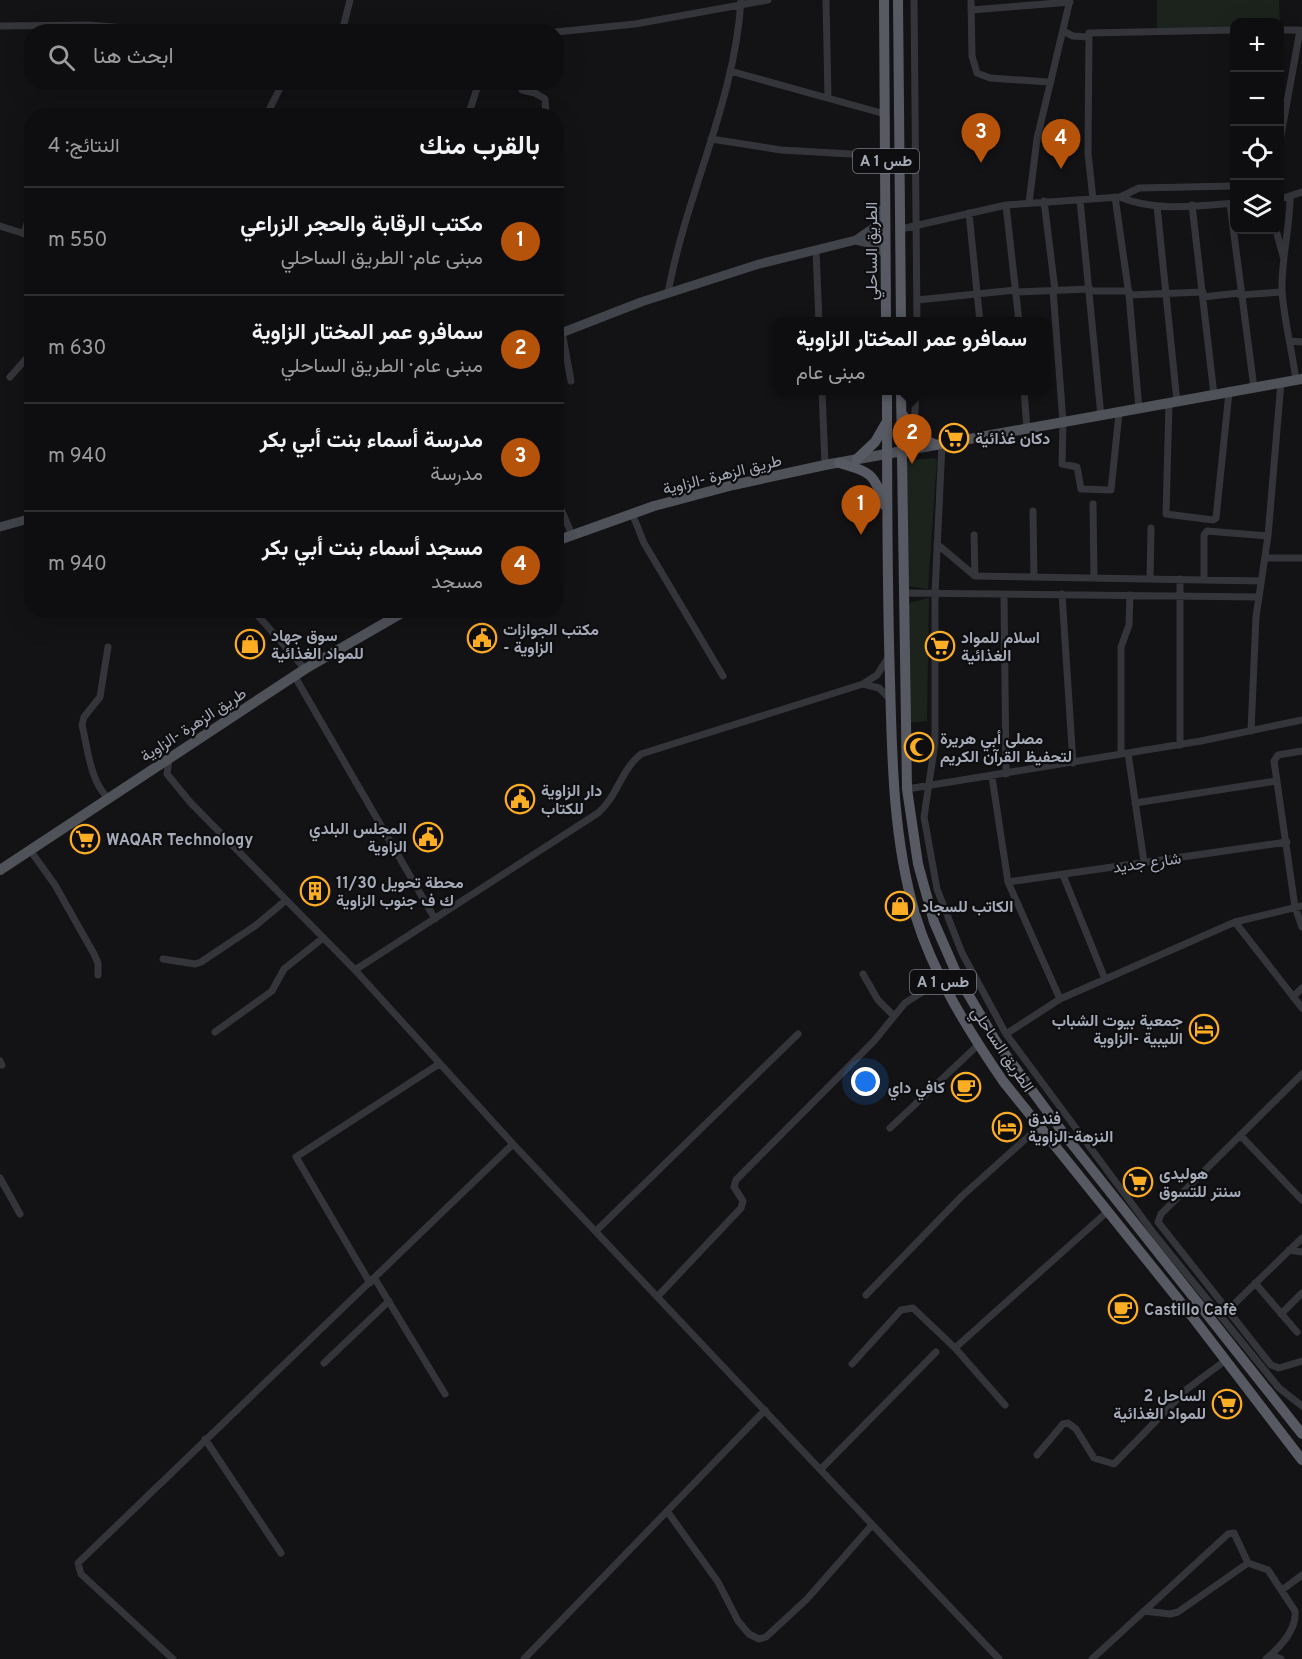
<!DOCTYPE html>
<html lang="ar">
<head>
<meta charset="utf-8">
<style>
  :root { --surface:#0e0e10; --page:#171719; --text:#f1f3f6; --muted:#9b9c9f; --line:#2e2e30; --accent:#b45309 }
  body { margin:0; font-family:Overpass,Vazirmatn,sans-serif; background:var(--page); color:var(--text); direction:rtl }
  .controls { position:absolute; right:18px; top:18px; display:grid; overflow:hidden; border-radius:12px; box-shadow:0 6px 24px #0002 }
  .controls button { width:54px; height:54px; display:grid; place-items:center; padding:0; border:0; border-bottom:2px solid var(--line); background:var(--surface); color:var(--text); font:30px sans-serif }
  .you { position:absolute; left:866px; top:1082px; width:21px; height:21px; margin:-15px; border:4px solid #fff; border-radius:50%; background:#1a73e8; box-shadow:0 0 0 9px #1a73e833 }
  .badge { display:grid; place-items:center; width:39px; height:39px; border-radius:50%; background:var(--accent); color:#fff; font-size:20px; font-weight:700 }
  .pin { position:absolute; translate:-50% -50px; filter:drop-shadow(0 2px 3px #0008) }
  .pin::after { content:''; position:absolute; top:32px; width:21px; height:18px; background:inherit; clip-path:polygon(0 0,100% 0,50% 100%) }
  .popup { position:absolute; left:772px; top:317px; width:279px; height:78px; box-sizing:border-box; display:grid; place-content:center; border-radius:12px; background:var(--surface); filter:drop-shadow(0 2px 4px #0005); font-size:20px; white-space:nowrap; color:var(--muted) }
  .popup b { font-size:22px; color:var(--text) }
  .popup::after { content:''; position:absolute; left:50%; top:100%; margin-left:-12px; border:12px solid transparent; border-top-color:var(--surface) }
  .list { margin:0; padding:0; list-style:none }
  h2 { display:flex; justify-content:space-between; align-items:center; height:78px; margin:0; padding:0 24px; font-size:26px }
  h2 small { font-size:20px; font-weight:400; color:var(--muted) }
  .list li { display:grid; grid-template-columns:39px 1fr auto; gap:18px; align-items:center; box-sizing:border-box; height:108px; padding:0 24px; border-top:2px solid var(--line) }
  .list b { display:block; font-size:22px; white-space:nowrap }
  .list p { margin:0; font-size:20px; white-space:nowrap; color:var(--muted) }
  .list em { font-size:20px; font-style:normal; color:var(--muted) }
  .icon { flex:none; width:33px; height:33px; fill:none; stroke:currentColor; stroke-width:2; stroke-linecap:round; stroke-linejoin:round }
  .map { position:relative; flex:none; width:1302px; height:1659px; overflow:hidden; direction:ltr }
  .search { position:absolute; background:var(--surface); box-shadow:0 6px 24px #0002; left:24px; top:24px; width:540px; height:66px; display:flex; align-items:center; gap:15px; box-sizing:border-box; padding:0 21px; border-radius:24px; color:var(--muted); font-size:22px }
  .panel { position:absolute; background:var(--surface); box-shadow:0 6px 24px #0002; left:24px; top:108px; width:540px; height:510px; border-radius:24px; direction:rtl }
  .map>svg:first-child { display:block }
  .green { fill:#1b231c }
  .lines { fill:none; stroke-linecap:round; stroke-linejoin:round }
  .minor { stroke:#34353a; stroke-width:7 }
  .secondary { stroke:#42444b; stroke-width:9 }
  .primary { stroke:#50525a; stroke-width:10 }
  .trunk { stroke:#585a63; stroke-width:10 }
  .labels { text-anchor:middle; stroke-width:4.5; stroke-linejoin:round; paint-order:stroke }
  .shield { fill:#0e0e10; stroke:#777b85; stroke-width:1.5 }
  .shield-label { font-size:15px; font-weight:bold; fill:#a4aab7 }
  .street-label { font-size:16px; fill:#a4aab7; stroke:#0e0e10 }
  .poi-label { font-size:16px; font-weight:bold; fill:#a4aab7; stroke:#0e0e10; text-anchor:start }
</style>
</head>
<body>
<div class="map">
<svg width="1302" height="1659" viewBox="0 0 1302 1659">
  <rect width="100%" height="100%" fill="#131315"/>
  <path class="green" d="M 1157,0 L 1279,0 L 1280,28 L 1280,22 L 1234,22 L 1234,29 L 1157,31 Z
    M 934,458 L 937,460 L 928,589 L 907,586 L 905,465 L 909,460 Z
    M 929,598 L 927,721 L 909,723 L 909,603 Z"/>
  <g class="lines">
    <path class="minor" d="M 826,0 L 828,98
      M 914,0 L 917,322
      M 971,0 L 972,56 L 977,73 L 990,78 L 1049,82
      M 971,10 L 1070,2
      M 0,26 L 88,25 L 178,32
      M 1280,30 L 1300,30 L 1280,141
      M 1063,31 L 1073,36 L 1088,37
      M 342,32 L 350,0
      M 556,32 L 635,24 L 768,0
      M 730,71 L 885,114
      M 519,82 L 522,90 L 535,93 L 545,99 L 546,116
      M 266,116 L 283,82
      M 468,116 L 479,82
      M 711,139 L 781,150 L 886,156
      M 1115,197 L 1129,295 L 1139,409
      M 1120,197 C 1154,212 1198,206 1234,203
      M 1290,197 C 1290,229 1281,259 1282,291 C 1284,320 1292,350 1296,380
      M 1093,199 L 1088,153 L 1089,33 L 1234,30
      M 1280,199 L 1302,192
      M 1080,200 L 1101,416
      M 1044,201 L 1055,290
      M 1029,203 L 1037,139 L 1070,0
      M 1230,204 L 1254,388
      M 1006,205 L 1019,322
      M 1192,205 L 1214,395
      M 1157,206 L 1177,402
      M 969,213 L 980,322
      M 0,226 L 32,236
      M 901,229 L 1006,205 L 1120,197 L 1139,188 L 1234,186
      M 1276,230 L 1283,256
      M 24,234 L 32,207
      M 816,250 L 819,322
      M 1053,290 L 1063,422 L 1062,464 L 1077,467 L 1081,489 L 1111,490 L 1119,413
      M 1090,291 L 1129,291
      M 1017,292 L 1090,289
      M 668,293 C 686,194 735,101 741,0
      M 1129,295 L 1203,292
      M 1240,295 L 1282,292
      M 1203,297 L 1239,293
      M 917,300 L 1016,290
      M 562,332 L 571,381
      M 1290,341 L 1302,342
      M 10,377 L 32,352
      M 822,390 L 825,465
      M 1024,390 L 1027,429
      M 1169,403 L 1166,514 L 1213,520 L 1216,518 L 1229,392
      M 914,431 L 916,390
      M 942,444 L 935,594 L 935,743 L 924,817 L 937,889 L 962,953 L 1006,1034 L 1155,1235 L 1279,1388 L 1302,1406
      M 556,497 L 572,535
      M 1093,504 L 1094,578
      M 1033,511 L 1034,577
      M 632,513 L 644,543 L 723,676
      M 27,519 L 32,502
      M 974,535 L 975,576
      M 937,544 L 975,576 L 1261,581
      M 1265,558 L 1302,558
      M 1150,579 L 1151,528
      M 1204,579 L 1204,535 L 1207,531 L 1268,536
      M 903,593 L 1259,597
      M 1062,594 L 1073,763
      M 1004,595 L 1006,774
      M 253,610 L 305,669
      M 294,675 L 435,919
      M 863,684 L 879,688 L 890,699
      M 1251,731 L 1256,617 L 1268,536 L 1281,382
      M 1180,745 L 1180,579
      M 1302,751 L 1278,755 L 1274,761 L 1295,907 L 1302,927
      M 1128,753 L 1144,862
      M 1121,754 L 1121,647 L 1129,625 L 1130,595
      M 169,759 L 167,774 L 190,802 L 355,970 L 513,1144 L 999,1659
      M 992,777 L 1008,882 L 1060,999
      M 907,789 L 1201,741 L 1302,720
      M 108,798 C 90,781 88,749 82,725 L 84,717 L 100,697 L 108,647
      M 1135,803 L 1276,781
      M 30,850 L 55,885 L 94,954 L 98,963 L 98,975
      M 1063,875 L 1105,979
      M 1008,882 L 1287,842
      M 1235,922 L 1302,1008
      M 163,959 L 195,964 L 201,962 L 255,926 L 285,901
      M 355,970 L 598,813 C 617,797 621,770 641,754 L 863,684 L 877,675 L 888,658
      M 863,974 L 878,1000 L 893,1015
      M 1293,997 L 1302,988
      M 215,1032 L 272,991 L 284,969 L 323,938
      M 1006,1034 L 1060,999 L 1235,922 L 1302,906
      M 0,1061 L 2,1065
      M 1302,1074 L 1161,1214 L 1158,1222 L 1271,1365 L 1279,1368 L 1302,1361
      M 890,1128 L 978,1045
      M 1240,1135 L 1302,1200
      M 0,1178 L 20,1214
      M 596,1231 L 798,1034
      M 1289,1250 L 1302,1252
      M 375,1279 L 445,1394
      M 370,1283 L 296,1157 L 439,1064
      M 1255,1283 L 1297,1332
      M 866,1295 L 962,1196 L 1039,1127
      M 658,1296 L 741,1208 L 743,1201 L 734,1187 L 736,1180 L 874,1041 L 905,1003 L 941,980
      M 1228,1310 L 1302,1238
      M 1281,1314 L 1302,1293
      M 955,1348 L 1107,1212
      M 324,1363 L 389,1301
      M 852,1364 L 901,1310 L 913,1308 L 955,1348 L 1005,1405
      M 205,1439 L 281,1553
      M 1037,1455 L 1063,1424 L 1068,1423 L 1076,1429 L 1094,1458 L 1114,1464 L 1187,1389 L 1226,1360
      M 821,1469 L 936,1352
      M 667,1511 L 718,1582 L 738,1621 L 749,1634 L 759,1639 L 766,1637 L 807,1599 L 872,1525
      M 1282,1590 L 1302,1575
      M 1144,1611 L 1170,1614 L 1178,1612 L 1248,1563
      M 1271,1655 L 1281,1659
      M 173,1659 L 81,1574 L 78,1563 L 513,1144
      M 524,1659 L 765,1410
      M 1092,1659 L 1228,1534 L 1234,1533 L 1248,1563 L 1268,1570 L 1295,1611 C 1297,1630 1280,1647 1266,1659"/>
    <path class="secondary" d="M 856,240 L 877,245 L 886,255
      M 556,335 L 641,302 L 759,264 L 856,240 L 875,227 L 883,209
      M 0,527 L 32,518"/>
    <path class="primary" d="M 556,541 L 654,506 L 733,485 L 825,465 L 1302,379
      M 0,870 L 305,669 L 407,610"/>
    <path class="trunk" d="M 884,0 L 886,322
      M 898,0 L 901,322
      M 887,390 C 887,487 887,584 890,680 C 892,759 893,838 915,914 C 933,974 968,1030 1003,1081 L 1191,1315 L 1302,1460
      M 901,390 L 907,789 L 918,864 L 934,922 L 958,977 L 997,1043 L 1064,1134 L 1302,1434
      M 903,415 L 914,434 L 936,445
      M 857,459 L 875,442 L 886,423
      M 839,463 C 871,472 874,473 884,505"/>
  </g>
  <defs>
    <g id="supermarket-ring" transform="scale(1.5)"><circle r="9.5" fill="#0e0e10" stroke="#fdad23" stroke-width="1.5"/><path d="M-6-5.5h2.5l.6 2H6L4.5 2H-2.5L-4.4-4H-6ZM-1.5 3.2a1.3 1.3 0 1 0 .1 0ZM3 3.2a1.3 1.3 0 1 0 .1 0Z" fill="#fdad23"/></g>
    <g id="civic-ring" transform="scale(1.5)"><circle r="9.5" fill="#0e0e10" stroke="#fdad23" stroke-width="1.5"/><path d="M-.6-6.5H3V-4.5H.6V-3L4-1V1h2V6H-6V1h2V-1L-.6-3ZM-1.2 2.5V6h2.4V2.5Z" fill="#fdad23"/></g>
    <g id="shop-ring" transform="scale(1.5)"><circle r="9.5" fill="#0e0e10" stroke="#fdad23" stroke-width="1.5"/><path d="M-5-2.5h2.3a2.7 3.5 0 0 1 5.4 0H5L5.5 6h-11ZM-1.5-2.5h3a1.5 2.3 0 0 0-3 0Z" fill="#fdad23"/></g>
    <g id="mosque-ring" transform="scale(1.5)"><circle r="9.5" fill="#0e0e10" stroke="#fdad23" stroke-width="1.5"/><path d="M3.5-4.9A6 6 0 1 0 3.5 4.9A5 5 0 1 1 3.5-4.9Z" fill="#fdad23"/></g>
    <g id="building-ring" transform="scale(1.5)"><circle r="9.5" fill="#0e0e10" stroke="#fdad23" stroke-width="1.5"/><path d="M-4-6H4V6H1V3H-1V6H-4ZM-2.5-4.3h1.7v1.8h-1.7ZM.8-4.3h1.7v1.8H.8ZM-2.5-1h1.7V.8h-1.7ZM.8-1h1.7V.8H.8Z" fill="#fdad23"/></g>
    <g id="hotel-ring" transform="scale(1.5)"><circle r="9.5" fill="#0e0e10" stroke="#fdad23" stroke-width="1.5"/><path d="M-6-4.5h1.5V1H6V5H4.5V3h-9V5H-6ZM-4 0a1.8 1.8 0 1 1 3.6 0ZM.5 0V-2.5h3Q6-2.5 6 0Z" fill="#fdad23"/></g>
    <g id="cafe-ring" transform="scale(1.5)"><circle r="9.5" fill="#0e0e10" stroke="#fdad23" stroke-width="1.5"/><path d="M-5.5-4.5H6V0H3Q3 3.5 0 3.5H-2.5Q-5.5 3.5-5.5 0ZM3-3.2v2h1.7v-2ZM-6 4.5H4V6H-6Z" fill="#fdad23"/></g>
  </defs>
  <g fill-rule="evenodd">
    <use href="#supermarket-ring" x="954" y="438"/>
    <use href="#civic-ring" x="482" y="638"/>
    <use href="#shop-ring" x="250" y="644"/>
    <use href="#supermarket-ring" x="940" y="646"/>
    <use href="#mosque-ring" x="919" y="747"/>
    <use href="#civic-ring" x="520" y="799"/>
    <use href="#civic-ring" x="428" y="837"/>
    <use href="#supermarket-ring" x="85" y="839"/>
    <use href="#building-ring" x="315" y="891"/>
    <use href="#shop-ring" x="900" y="906"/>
    <use href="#hotel-ring" x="1204" y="1029"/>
    <use href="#cafe-ring" x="966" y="1087"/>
    <use href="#hotel-ring" x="1007" y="1127"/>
    <use href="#supermarket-ring" x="1138" y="1182"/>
    <use href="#cafe-ring" x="1123" y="1309"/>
    <use href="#supermarket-ring" x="1227" y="1404"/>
  </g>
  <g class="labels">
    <g class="shield">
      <rect x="853" y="149" width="66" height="24" rx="4.5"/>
      <rect x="910" y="970" width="66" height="24" rx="4.5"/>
    </g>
    <g class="shield-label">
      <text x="886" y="166">A 1 طس</text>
      <text x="943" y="987">A 1 طس</text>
    </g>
    <g class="street-label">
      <text transform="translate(871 251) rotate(-90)" y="6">الطريق الساحلي</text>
      <text transform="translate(722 474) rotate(-14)" y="6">طريق الزهرة -الزاوية</text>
      <text transform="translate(193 724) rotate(-33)" y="6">طريق الزهرة -الزاوية</text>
      <text transform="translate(1147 862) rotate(-8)" y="6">شارع جديد</text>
      <text transform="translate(1003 1049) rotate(56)" y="6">الطريق الساحلي</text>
    </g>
    <g class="poi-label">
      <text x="975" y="444">دكان غذائية</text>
      <text x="503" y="635">مكتب الجوازات<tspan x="503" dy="18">- الزاوية</tspan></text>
      <text x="271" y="641">سوق جهاد<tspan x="271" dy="18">للمواد الغذائية</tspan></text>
      <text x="961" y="643">اسلام للمواد<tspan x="961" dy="18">الغذائية</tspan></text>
      <text x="940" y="744">مصلى أبي هريرة<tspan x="940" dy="18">لتحفيظ القرآن الكريم</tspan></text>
      <text x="541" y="796">دار الزاوية<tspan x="541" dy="18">للكتاب</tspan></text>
      <text x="407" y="834" text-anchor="end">المجلس البلدي<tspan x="407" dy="18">الزاوية</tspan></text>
      <text x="106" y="845">WAQAR Technology</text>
      <text x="336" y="888">محطة تحويل 11/30<tspan x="336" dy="18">ك ف جنوب الزاوية</tspan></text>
      <text x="921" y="912">الكاتب للسجاد</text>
      <text x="1183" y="1026" text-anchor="end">جمعية بيوت الشباب<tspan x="1183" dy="18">الليبية -الزاوية</tspan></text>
      <text x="945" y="1093" text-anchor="end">كافي داي</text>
      <text x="1028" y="1124">فندق<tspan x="1028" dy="18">النزهة-الزاوية</tspan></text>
      <text x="1159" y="1179">هوليدى<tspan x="1159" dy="18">سنتر للتسوق</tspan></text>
      <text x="1144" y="1315">Castillo Cafè</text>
      <text x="1206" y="1401" text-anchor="end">الساحل 2<tspan x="1206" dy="18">للمواد الغذائية</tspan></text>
    </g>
  </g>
</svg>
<div class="controls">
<button>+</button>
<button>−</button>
<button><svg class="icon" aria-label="locate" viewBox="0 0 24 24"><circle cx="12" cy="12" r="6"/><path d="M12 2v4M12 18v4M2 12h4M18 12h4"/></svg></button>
<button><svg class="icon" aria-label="layers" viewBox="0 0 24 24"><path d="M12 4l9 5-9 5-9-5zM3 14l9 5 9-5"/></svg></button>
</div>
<div class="you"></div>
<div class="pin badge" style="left:861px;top:535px">1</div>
<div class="pin badge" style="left:912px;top:464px">2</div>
<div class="popup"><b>سمافرو عمر المختار الزاوية</b>مبنى عام</div>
<div class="pin badge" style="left:981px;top:163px">3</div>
<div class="pin badge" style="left:1061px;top:169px">4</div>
<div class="search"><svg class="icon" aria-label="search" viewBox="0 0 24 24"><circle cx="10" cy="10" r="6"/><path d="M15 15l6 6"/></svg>ابحث هنا</div>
<section class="panel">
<h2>بالقرب منك<small>النتائج: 4</small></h2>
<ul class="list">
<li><span class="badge">1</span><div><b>مكتب الرقابة والحجر الزراعي</b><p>مبنى عام · الطريق الساحلي</p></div><em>550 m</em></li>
<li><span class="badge">2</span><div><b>سمافرو عمر المختار الزاوية</b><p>مبنى عام · الطريق الساحلي</p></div><em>630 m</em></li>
<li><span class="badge">3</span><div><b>مدرسة أسماء بنت أبي بكر</b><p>مدرسة</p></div><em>940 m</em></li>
<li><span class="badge">4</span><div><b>مسجد أسماء بنت أبي بكر</b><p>مسجد</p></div><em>940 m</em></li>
</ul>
</section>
</div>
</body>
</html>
